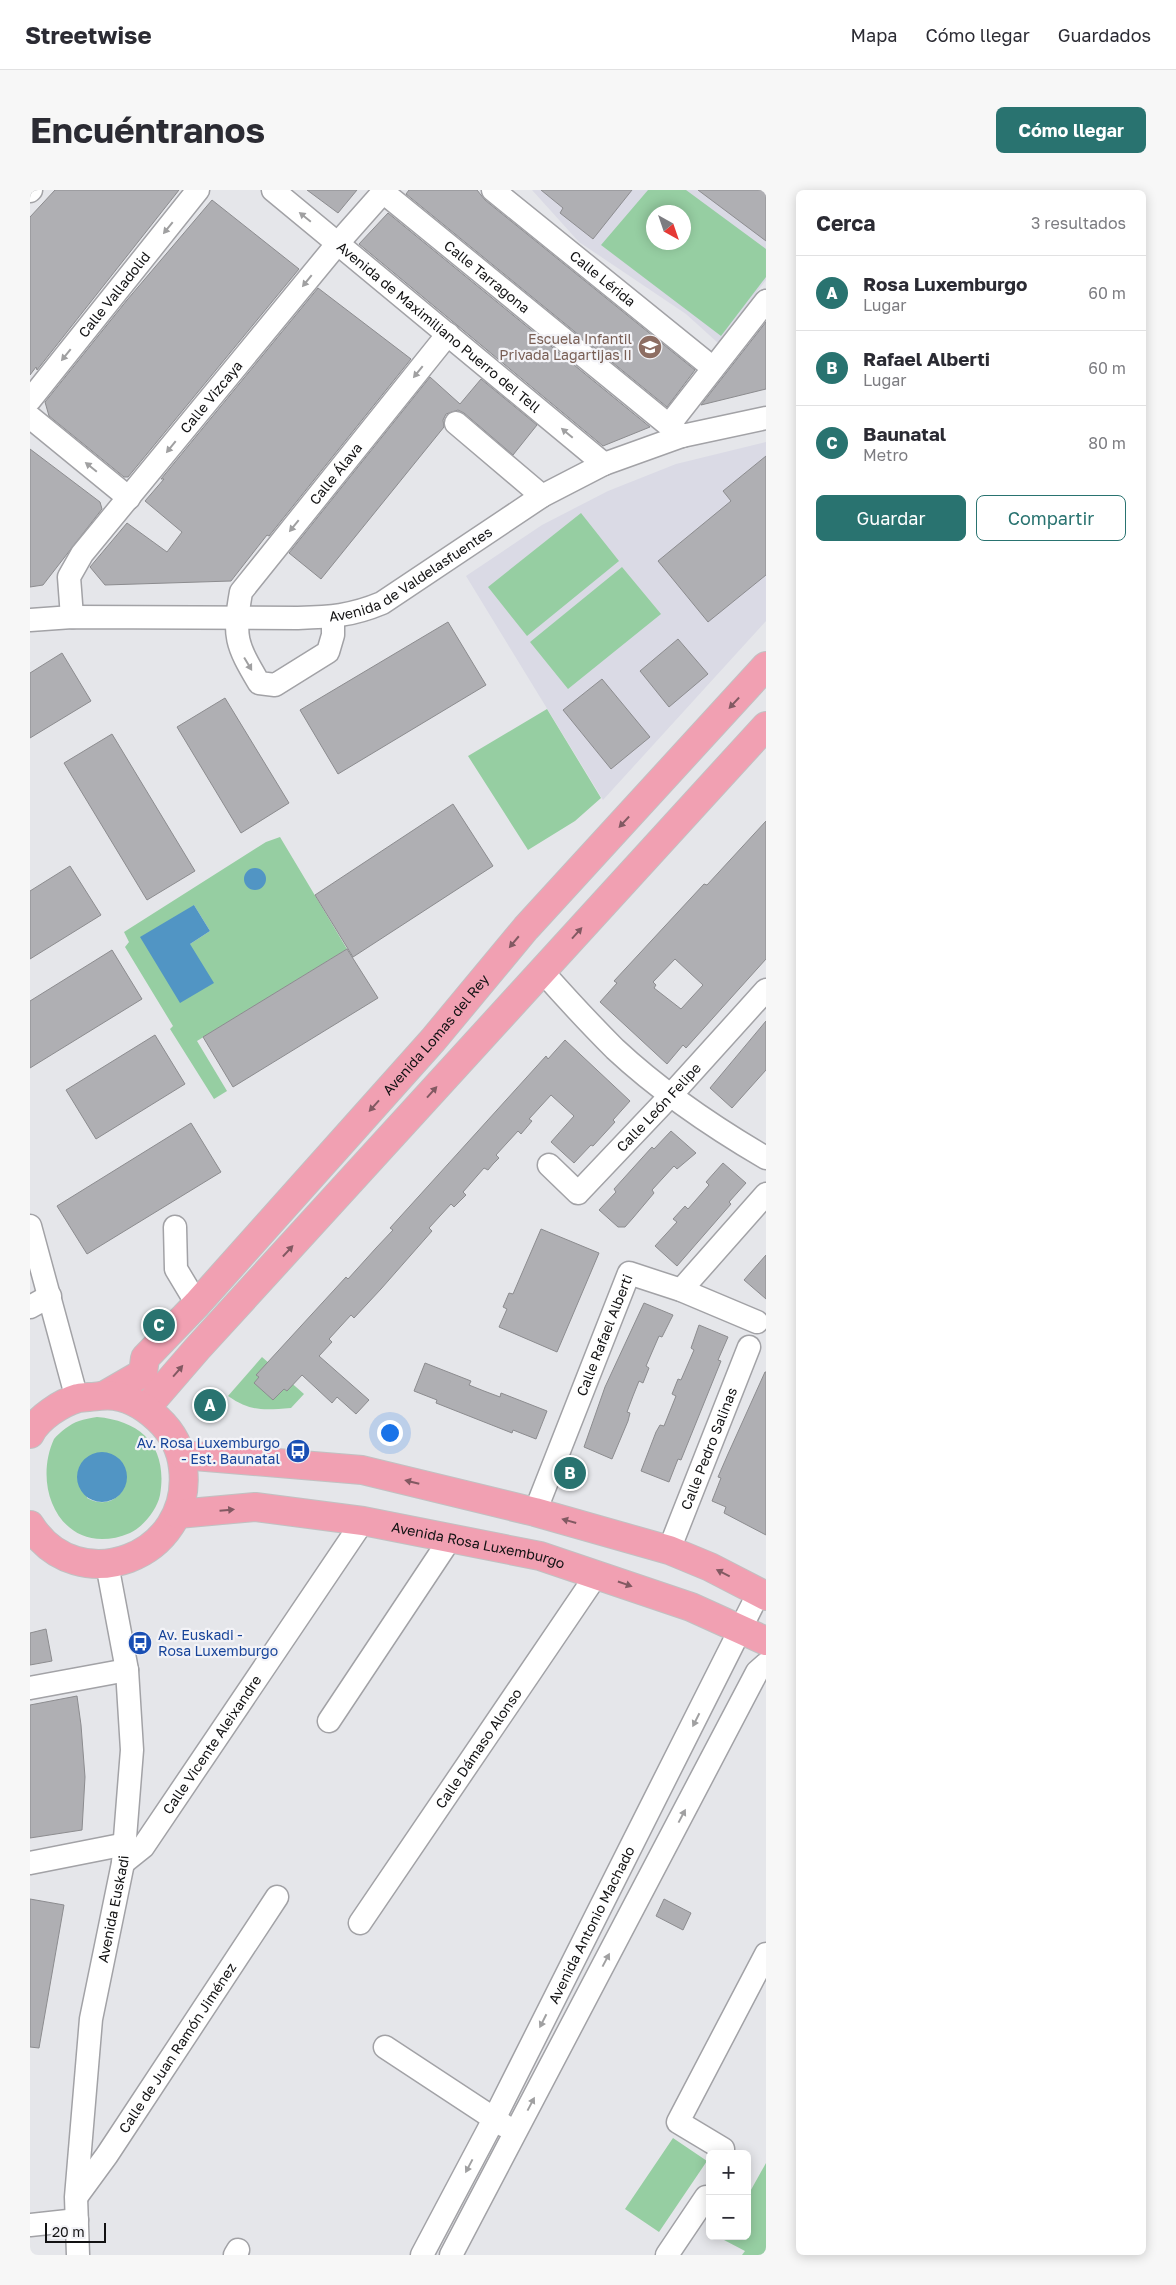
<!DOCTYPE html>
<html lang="es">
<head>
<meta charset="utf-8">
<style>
  :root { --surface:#fff; --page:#f7f7f7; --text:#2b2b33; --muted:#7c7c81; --line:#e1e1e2; --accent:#297370 }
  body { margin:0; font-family:"Golos Text",sans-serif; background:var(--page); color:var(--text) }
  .controls { position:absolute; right:15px; bottom:15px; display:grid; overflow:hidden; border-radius:8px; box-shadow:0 2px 12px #0003 }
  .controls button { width:45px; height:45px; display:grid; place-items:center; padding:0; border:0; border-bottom:1px solid var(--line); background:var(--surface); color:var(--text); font:25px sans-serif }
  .compass { position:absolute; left:616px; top:15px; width:45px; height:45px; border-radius:50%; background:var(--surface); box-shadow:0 2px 12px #0003; rotate:140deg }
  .scale { position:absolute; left:15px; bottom:12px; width:61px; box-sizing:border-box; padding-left:5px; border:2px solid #121213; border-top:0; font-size:14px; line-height:18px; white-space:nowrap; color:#121213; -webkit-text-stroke:4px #f3f3f7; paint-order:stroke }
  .you { position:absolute; left:359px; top:1242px; width:18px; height:18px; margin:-12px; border:4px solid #fff; border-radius:50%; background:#1a73e8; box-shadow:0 0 0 8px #1a73e833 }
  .badge { display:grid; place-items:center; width:32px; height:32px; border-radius:50%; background:var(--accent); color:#fff; font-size:16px; font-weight:700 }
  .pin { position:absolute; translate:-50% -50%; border:2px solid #fff; box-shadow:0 1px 5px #0006 }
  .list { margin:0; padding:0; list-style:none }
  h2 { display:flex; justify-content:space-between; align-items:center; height:65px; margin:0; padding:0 20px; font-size:21px }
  h2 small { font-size:16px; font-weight:400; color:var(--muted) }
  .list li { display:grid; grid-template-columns:32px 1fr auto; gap:15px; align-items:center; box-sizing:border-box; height:75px; padding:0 20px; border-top:1px solid var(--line) }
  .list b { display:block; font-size:19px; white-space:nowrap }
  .list p { margin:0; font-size:16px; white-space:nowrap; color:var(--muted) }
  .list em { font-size:16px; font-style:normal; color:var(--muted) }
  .actions { display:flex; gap:10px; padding:15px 20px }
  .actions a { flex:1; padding:11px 0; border:1px solid var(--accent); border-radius:8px; text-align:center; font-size:18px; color:var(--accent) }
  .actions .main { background:var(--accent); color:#fff }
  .map { position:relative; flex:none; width:736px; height:2065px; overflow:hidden; border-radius:8px }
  header { display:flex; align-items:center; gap:30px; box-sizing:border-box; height:70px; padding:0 25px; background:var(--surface); border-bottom:1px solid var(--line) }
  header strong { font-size:24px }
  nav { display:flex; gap:28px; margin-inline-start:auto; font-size:18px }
  .intro { display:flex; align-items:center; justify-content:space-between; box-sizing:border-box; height:120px; padding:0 30px }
  h1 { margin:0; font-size:35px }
  .button { padding:12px 22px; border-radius:8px; background:var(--accent); color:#fff; font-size:18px; font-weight:700 }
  main { display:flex; gap:30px; padding:0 30px }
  aside { flex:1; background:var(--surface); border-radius:8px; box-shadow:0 2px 12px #0003 }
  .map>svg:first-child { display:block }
  .built { fill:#dadae5; fill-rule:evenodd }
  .green { fill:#96cea2; fill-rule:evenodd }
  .water { fill:#5195c4 }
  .building { fill:#afafb3; stroke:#8c8c8f; fill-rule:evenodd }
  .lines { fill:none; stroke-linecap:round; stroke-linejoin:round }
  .minor-casing { stroke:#a2a2a6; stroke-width:25 }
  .major-casing { stroke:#c1c1c2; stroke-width:30 }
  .minor { stroke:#fff; stroke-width:22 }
  .major { stroke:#f1a0b2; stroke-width:28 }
  .oneway { fill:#a0a0a1 }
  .oneway2 { fill:#825962 }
  .labels { text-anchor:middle; stroke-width:4.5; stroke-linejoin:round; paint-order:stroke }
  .street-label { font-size:14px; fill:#121213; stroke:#f3f3f7 }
  .education-label { font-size:14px; fill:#785e54; stroke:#f3f3f7; text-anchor:end }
  .transit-label { font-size:14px; fill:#164399; stroke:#f3f3f7; text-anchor:end }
</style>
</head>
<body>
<header>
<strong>Streetwise</strong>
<nav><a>Mapa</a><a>Cómo llegar</a><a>Guardados</a></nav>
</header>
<div class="intro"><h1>Encuéntranos</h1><a class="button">Cómo llegar</a></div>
<main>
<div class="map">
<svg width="736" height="2065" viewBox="0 0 736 2065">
  <rect width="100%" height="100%" fill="#e5e6ea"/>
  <path class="built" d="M 502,0 L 736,0 L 736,90 L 688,153 L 656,124 L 549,52 ZM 624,22 L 654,22 L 654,52 L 624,52 Z
    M 736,252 L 736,431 L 573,610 L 436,386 L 512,335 L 578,301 L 646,274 Z"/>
  <path class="green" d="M 618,0 L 656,0 L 736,59 L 736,87 L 691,146 L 571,55 ZM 624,22 L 654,22 L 654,52 L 624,52 Z
    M 551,323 L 589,371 L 497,446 L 458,397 Z
    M 592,377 L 631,424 L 538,499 L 500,452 Z
    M 517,519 L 571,608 L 545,631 L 498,660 L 438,566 Z
    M 250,647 L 317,759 L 167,851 L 197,901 L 184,909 L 140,839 L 143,836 L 95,757 L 99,752 L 94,742 L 236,652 ZM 164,715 L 180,741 L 160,754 Z
    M 232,1167 L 274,1204 L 261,1218 C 234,1220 221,1222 198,1206 Z
    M 67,1227 C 113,1231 138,1258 130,1305 C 127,1320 113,1337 100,1343 C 36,1370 0,1302 24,1249 C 30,1242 40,1234 49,1231 C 54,1229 61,1228 67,1227 ZM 68,1263 C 115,1264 97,1329 57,1308 Z
    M 643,1948 L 677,1971 L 629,2042 L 595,2019 Z
    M 736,1973 L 736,2065 L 712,2065 L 715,2061 L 694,2050 L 696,2046 L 717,2046 L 717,2007 Z"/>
  <path class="water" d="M214 689a11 11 0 1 1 22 0a11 11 0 1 1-22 0Z
    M 164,715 L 180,741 L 160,754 L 184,793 L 150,813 L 110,747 Z
    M47 1287a25 25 0 1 1 50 0a25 25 0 1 1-50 0Z"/>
  <path class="building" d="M 25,0 L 149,0 L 7,180 L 6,177 L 0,185 L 0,27 Z
    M 277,0 L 327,0 L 308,23 Z
    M 379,0 L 447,0 L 455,10 L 665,180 L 637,217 L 376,4 Z
    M 511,0 L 602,0 L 563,49 L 530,23 L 533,18 Z
    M 668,0 L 736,0 L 736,51 Z
    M 182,10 L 269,79 L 98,287 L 94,287 L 19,226 L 15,212 L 97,110 Z
    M 358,23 L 620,237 L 573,256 L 329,54 Z
    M 288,98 L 381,169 L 239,346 L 237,345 L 201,391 L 75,395 L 60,377 L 97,333 L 137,362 L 152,342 L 115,311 L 134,289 L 131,289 Z
    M 736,132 L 736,199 L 671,215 Z
    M 400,187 L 430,214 L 451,189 L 507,235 L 483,265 L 434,223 L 428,220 L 416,224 L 413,230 L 414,237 L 291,389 L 259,363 Z
    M 0,259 L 70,312 L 72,319 L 13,395 L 0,397 Z
    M 736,266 L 736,385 L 678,432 L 628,371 L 701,311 L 693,301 Z
    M 418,432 L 456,495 L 308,584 L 270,520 Z
    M 648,449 L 678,484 L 639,517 L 610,481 Z
    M 32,463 L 61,511 L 0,548 L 0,483 Z
    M 572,489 L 620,547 L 581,579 L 533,520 Z
    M 195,508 L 259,613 L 211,643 L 147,537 Z
    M 82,544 L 165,681 L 117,710 L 34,573 Z
    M 423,614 L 463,676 L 323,767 L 285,705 Z
    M 736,631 L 736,769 L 656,858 L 653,855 L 637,874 L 570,812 L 587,793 L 584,791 L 635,736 L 674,694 L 677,695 ZM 645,769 L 673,795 L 651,819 L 624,798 L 626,795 L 623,792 Z
    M 40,676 L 71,725 L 0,769 L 0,701 Z
    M 317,759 L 348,808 L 203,897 L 173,847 Z
    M 82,760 L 112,809 L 0,878 L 0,811 Z
    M 736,831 L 736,880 L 702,918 L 680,898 Z
    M 125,845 L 155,894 L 66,949 L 36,900 Z
    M 535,850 L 600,911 L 583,930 L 585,932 L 563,956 L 561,955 L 544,973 L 521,952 L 544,926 L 521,905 L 499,929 L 502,931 L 491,944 L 488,941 L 466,965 L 469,968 L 463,974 L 458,980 L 454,978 L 433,1002 L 436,1005 L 424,1017 L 421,1014 L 399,1038 L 402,1041 L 351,1099 L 324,1128 L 321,1125 L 299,1149 L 302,1152 L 289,1166 L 339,1210 L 326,1224 L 307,1207 L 302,1213 L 272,1185 L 257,1201 L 254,1199 L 243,1210 L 224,1193 L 229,1187 L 226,1185 L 316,1087 L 318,1089 L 346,1058 L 363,1040 L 360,1038 L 516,866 L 518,869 Z
    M 161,933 L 191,982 L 57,1064 L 27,1016 Z
    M 641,941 L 666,963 L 647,979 L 644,976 L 622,1000 L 624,1003 L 603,1028 L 595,1037 L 588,1037 L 569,1020 L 586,1002 L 584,999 L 622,957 L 624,959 Z
    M 693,973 L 716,993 L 699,1012 L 701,1014 L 647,1076 L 625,1056 L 647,1032 L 643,1029 L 655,1016 L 658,1019 L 679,995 L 676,992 Z
    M 511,1039 L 569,1063 L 527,1162 L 469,1137 L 477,1119 L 473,1117 L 479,1103 L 483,1104 Z
    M 736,1065 L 736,1109 L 714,1090 Z
    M 614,1113 L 643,1125 L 632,1147 L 629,1146 L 616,1176 L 619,1178 L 613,1193 L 609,1191 L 603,1206 L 597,1222 L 600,1223 L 598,1231 L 582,1269 L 554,1257 L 575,1197 Z
    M 669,1135 L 698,1147 L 688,1170 L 691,1171 L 651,1270 L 648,1269 L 639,1292 L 611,1281 L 626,1242 L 630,1235 L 634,1236 L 646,1206 L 642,1204 L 648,1189 L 651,1190 L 664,1160 L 661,1158 Z
    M 395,1173 L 441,1191 L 439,1195 L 454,1201 L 470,1207 L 471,1203 L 517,1221 L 506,1249 L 483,1240 L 482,1243 L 406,1213 L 407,1210 L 384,1201 Z
    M 735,1182 L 736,1182 L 736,1345 L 694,1323 L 696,1317 L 682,1311 L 691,1288 L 688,1287 L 698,1264 Z
    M 16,1439 L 22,1471 L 0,1475 L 0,1443 Z
    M 47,1506 L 51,1535 L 55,1587 L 52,1640 L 0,1648 L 0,1515 Z
    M 0,1709 L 34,1715 L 9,1858 L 0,1857 Z
    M 634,1709 L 661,1723 L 653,1740 L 626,1726 Z"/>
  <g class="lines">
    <g class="minor-casing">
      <g id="minor">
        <path id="s1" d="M 243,0 L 574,274"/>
        <path id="s2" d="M 463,0 L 683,178"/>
        <path d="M 0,1 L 1,0"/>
        <path id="s3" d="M 353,2 L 652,246"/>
        <path id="s4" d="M 0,210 L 168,0"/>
        <path d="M 0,227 L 99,308"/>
        <path d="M 426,233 L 512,306"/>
        <path d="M 639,235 L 736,111"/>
        <path id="s5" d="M 42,427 L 39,387 L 52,364 L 308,53 L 355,0"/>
        <path id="s6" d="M 303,427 L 303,445 L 298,462 L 245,495 L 229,493 C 206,454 203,447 211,402 L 418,144"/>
        <path id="s7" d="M 0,430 L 42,427 L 268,428 C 300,427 321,426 352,413 L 512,306 L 574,274 L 652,246 L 736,228"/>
        <path d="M 512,781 C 536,808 560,834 585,859 C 630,901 683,937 736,968"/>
        <path id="s8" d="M 519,975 L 548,1003 L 641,905 L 736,800"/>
        <path d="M 0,1036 L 47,1209"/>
        <path d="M 145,1037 L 146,1079 L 167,1114"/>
        <path d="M 651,1100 L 736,1004"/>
        <path d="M 0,1117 L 20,1106"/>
        <path id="s9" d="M 505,1322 L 599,1083 L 651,1100 L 727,1132"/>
        <path id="s10" d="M 639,1360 L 719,1157"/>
        <path d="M 0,1498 L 97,1480"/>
        <path d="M 299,1531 L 420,1349"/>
        <path d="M 0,1673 L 96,1654"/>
        <path id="s11" d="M 93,1673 L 113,1657 L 333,1331"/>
        <path id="s12" d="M 330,1733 L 567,1384"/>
        <path d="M 355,1857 L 475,1936"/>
        <path d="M 693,1959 L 648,1932 L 736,1764"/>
        <path id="s13" d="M 47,2006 L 77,1965 L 247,1707"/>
        <path d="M 0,2035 L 47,2030"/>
        <path id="s14" d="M 48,2065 L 46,2007 L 61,1829 L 93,1673 L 102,1560 L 97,1480 L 77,1374"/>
        <path d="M 205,2065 L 208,2060"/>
        <path id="s15" d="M 392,2065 L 464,1929 L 729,1402"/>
        <path d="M 421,2065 L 727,1482 L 736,1474"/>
        <path d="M 637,2065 L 676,2007 L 680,2010"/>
      </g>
    </g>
    <g class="major-casing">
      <g id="major">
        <path id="s16" d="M 75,1205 L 113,1183 L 115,1168 L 167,1114 L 403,850 L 496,738 L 736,476"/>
        <path d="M 116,1218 L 167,1159 L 736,536"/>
        <path d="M 0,1244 C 8,1228 31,1213 48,1208 C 55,1207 63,1207 70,1206 C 92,1203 113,1215 128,1229 C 142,1242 151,1259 153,1278 C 164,1367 48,1411 0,1335"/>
        <path d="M 152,1265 L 332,1280 L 505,1322 L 639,1360 L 680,1377 L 736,1406"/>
        <path id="s17" d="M 148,1324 L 225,1317 L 333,1331 L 510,1366 L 661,1417 L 736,1451"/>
      </g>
    </g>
    <use href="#minor" class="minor"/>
    <use href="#major" class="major"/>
  </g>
  <defs><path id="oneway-solid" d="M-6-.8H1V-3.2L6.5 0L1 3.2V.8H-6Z" transform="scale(1.25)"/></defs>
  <g class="oneway">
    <use href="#oneway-solid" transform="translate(275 27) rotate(-141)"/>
    <use href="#oneway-solid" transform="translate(138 38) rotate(129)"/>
    <use href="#oneway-solid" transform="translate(277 91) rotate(129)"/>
    <use href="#oneway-solid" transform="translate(36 165) rotate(129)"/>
    <use href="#oneway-solid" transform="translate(388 182) rotate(129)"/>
    <use href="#oneway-solid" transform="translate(537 243) rotate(-140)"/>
    <use href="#oneway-solid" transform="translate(141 257) rotate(129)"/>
    <use href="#oneway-solid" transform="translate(61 277) rotate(-141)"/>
    <use href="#oneway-solid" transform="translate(264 336) rotate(129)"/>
    <use href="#oneway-solid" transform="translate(218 474) rotate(59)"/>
    <use href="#oneway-solid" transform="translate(666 1530) rotate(117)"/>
    <use href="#oneway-solid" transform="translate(652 1626) rotate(-62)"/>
    <use href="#oneway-solid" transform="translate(576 1770) rotate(-62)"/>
    <use href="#oneway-solid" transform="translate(513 1831) rotate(117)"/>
    <use href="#oneway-solid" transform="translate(501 1914) rotate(-62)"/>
    <use href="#oneway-solid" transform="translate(439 1976) rotate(118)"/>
  </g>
  <g class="oneway2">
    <use href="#oneway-solid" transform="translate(704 513) rotate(133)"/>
    <use href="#oneway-solid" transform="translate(594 632) rotate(133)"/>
    <use href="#oneway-solid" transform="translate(547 743) rotate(-48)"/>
    <use href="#oneway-solid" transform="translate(484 752) rotate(130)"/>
    <use href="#oneway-solid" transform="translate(402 902) rotate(-48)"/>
    <use href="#oneway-solid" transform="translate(344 916) rotate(132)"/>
    <use href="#oneway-solid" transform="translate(258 1061) rotate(-47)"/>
    <use href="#oneway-solid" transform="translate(148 1181) rotate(-49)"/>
    <use href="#oneway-solid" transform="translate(382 1292) rotate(-166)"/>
    <use href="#oneway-solid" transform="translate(197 1320) rotate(-5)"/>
    <use href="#oneway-solid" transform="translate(539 1331) rotate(-164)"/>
    <use href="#oneway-solid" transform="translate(693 1383) rotate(-153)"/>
    <use href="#oneway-solid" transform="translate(595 1394) rotate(19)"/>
  </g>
  <defs>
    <g id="school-disc" transform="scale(1.25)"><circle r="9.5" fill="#8d6e63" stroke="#f3f3f7"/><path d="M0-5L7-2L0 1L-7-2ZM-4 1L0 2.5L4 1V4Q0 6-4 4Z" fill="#fff"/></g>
    <g id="bus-disc" transform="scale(1.25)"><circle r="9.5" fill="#1a4fb4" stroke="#f3f3f7"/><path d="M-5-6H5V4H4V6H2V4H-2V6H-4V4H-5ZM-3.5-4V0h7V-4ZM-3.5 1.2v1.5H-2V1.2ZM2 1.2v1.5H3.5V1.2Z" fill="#fff"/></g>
  </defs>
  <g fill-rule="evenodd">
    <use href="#school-disc" x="620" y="157"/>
    <use href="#bus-disc" x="268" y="1261"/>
    <use href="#bus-disc" x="110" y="1453"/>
  </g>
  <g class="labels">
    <g class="street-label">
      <text dy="5" stroke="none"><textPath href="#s3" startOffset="134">Calle Tarragona</textPath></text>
      <text dy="5" stroke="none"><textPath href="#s2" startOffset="141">Calle Lérida</textPath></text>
      <text dy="5" stroke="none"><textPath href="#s4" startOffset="135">Calle Valladolid</textPath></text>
      <text dy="5" stroke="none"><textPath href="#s1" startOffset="215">Avenida de Maximiliano Puerro del Tell</textPath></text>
      <text dy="5" stroke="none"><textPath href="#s5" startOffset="270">Calle Vizcaya</textPath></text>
      <text dy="5" stroke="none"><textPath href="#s6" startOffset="362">Calle Álava</textPath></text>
      <text dy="5" stroke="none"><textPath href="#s7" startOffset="392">Avenida de Valdelasfuentes</textPath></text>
      <text dy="5" stroke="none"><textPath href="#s16" startOffset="494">Avenida Lomas del Rey</textPath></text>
      <text dy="5" stroke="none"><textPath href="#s8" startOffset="158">Calle León Felipe</textPath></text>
      <text dy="5" stroke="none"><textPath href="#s9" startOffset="190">Calle Rafael Alberti</textPath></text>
      <text dy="5" stroke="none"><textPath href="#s10" startOffset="109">Calle Pedro Salinas</textPath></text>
      <text dy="5" stroke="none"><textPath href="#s17" startOffset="304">Avenida Rosa Luxemburgo</textPath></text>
      <text dy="5" stroke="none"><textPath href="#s11" startOffset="149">Calle Vicente Aleixandre</textPath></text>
      <text dy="5" stroke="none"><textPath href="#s12" startOffset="211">Calle Dámaso Alonso</textPath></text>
      <text dy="5" stroke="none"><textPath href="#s14" startOffset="349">Avenida Euskadi</textPath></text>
      <text dy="5" stroke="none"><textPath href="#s15" startOffset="371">Avenida Antonio Machado</textPath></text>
      <text dy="5" stroke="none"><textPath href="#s13" startOffset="179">Calle de Juan Ramón Jiménez</textPath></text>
    </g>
    <g class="education-label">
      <text x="602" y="154">Escuela Infantil<tspan x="602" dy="16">Privada Lagartijas II</tspan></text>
    </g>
    <g class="transit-label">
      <text x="250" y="1258">Av. Rosa Luxemburgo<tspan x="250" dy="16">- Est. Baunatal</tspan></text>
      <text x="128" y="1450" text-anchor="start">Av. Euskadi -<tspan x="128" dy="16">Rosa Luxemburgo</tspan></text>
    </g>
  </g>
</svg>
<div class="controls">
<button>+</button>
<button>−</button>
</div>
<svg class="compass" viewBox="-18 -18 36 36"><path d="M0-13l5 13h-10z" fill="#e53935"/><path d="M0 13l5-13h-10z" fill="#7c7c81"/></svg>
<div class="scale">20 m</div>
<div class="you"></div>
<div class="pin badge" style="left:180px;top:1215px">A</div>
<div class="pin badge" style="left:540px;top:1283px">B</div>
<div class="pin badge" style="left:129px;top:1135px">C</div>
</div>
<aside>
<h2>Cerca<small>3 resultados</small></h2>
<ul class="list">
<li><span class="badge">A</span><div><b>Rosa Luxemburgo</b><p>Lugar</p></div><em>60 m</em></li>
<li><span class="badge">B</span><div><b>Rafael Alberti</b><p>Lugar</p></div><em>60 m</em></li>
<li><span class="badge">C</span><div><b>Baunatal</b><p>Metro</p></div><em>80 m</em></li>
</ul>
<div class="actions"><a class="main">Guardar</a><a>Compartir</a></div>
</aside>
</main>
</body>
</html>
